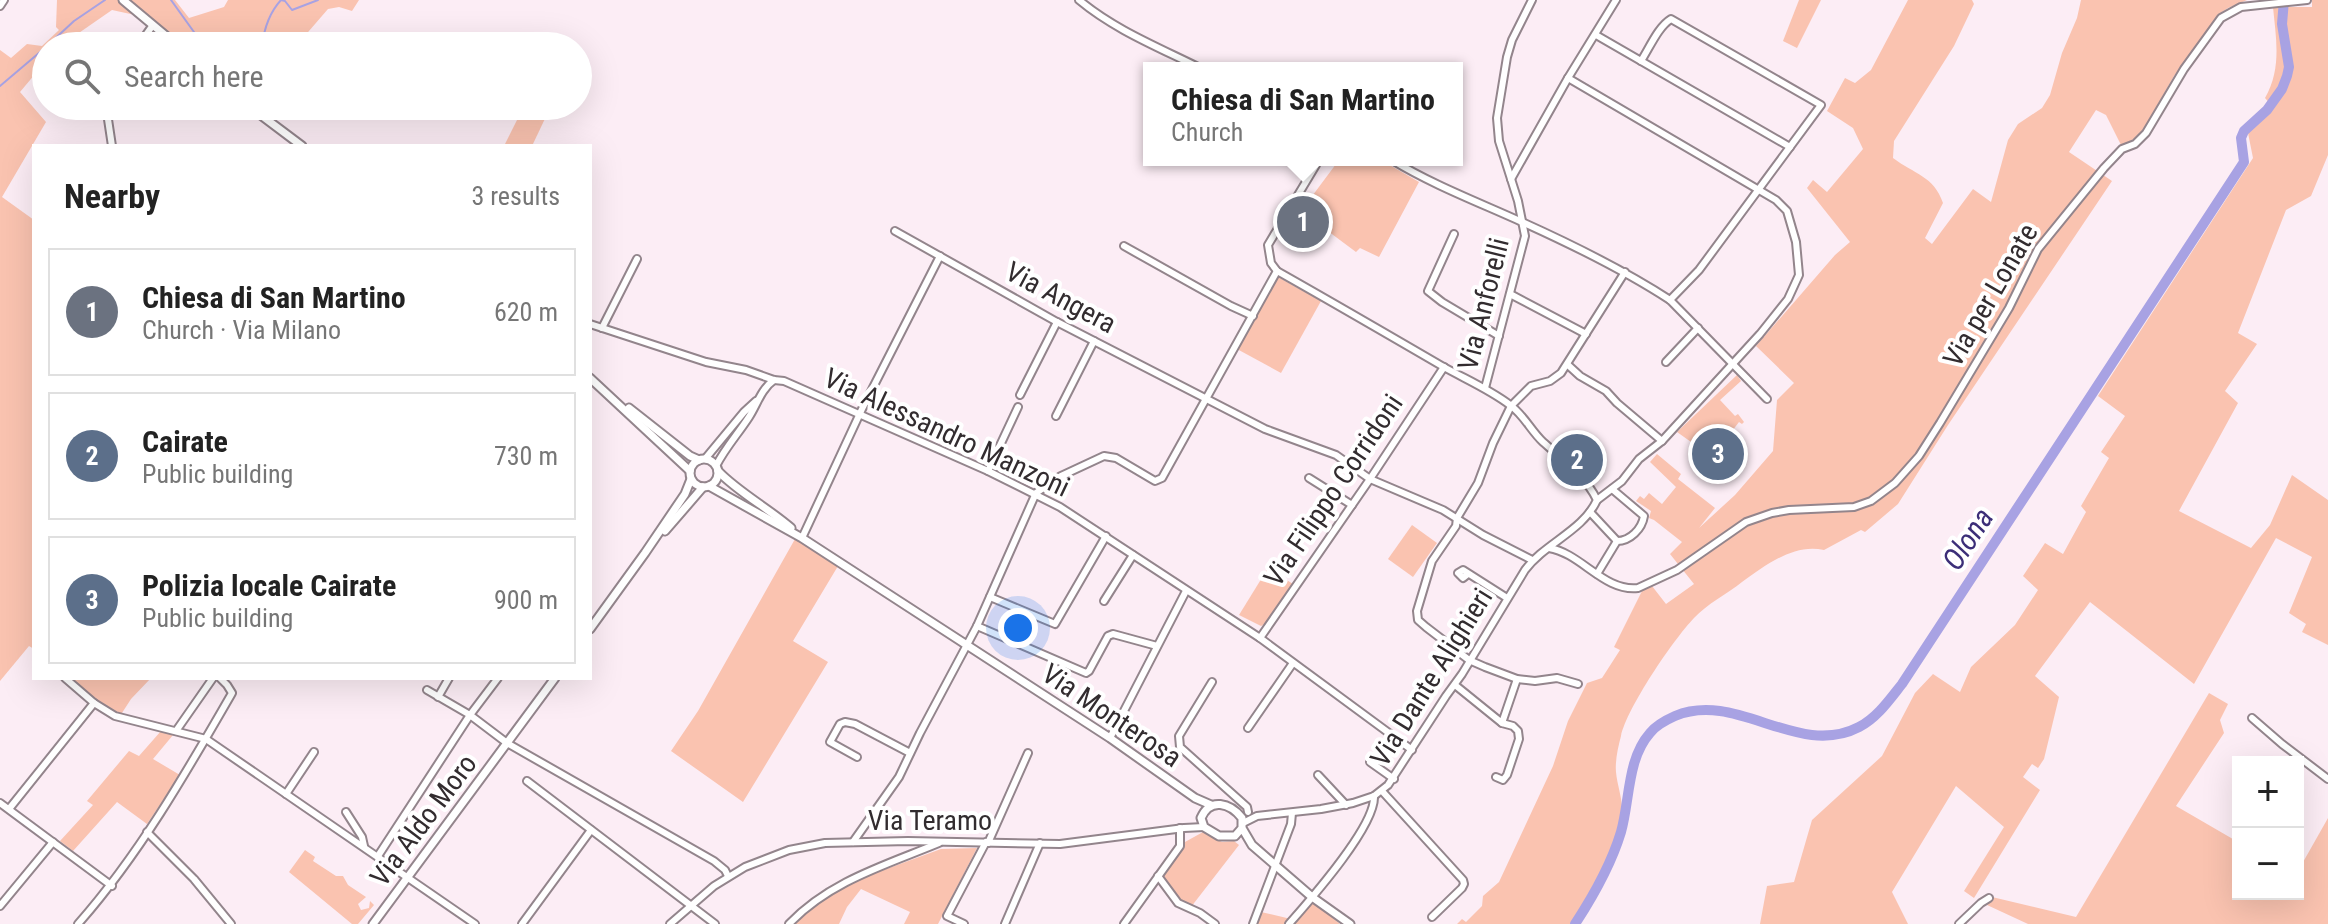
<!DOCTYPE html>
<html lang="en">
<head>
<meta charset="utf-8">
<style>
	body { margin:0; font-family:"Roboto Condensed",sans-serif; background:#f2f2f2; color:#222 }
	.controls { position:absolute; right:24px; bottom:24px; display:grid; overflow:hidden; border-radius:0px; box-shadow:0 8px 32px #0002 }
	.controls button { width:72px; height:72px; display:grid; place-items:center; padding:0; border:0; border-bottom:2px solid #e0e0e0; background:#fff; color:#222; font:40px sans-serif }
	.you { position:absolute; left:1018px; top:628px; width:28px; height:28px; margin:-20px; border:6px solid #fff; border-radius:50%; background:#1a73e8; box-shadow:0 0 0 12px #1a73e833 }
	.badge { display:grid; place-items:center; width:52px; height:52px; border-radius:50%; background:#b45309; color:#fff; font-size:26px; font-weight:700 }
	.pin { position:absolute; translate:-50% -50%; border:4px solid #fff; box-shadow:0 2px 8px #0006 }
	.popup { position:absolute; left:1143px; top:62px; width:320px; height:104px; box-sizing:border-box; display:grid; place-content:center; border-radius:0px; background:#fff; filter:drop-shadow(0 2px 6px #0005); font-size:26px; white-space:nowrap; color:#767676 }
	.popup b { font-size:30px; color:#222 }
	.popup::after { content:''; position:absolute; left:50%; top:100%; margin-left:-16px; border:16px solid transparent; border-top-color:#fff }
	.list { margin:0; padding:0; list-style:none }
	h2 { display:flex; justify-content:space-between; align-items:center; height:104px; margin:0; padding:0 32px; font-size:34px }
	h2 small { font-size:26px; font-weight:400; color:#767676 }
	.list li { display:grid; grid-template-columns:52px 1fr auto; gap:24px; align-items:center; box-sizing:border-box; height:128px; margin:0 16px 16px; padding:0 16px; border:2px solid #e0e0e0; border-radius:0px }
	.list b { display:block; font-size:30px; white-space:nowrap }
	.list p { margin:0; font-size:26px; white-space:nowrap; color:#767676 }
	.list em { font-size:26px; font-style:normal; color:#767676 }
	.icon { flex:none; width:44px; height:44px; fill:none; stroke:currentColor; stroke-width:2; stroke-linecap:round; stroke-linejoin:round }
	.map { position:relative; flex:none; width:2328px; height:924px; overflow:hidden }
	.search { position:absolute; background:#fff; box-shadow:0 8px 32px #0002; left:32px; top:32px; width:560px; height:88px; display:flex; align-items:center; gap:20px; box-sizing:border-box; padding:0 28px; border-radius:44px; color:#767676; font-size:30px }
	.panel { position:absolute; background:#fff; box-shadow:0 8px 32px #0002; left:32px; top:144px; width:560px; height:536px; border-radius:0px }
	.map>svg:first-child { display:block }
	.green { fill:#fac3b0 }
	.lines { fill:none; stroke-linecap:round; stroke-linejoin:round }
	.stream { stroke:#a8a2e3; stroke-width:2 }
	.river { stroke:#a8a2e3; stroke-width:10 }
	.minor-casing { stroke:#93858c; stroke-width:10 }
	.major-casing { stroke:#93858c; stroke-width:11 }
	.minor { stroke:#fff; stroke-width:6 }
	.major { stroke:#fff; stroke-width:7 }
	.labels { text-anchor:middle; stroke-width:8; stroke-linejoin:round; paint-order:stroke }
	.street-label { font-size:28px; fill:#322c2f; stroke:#fff }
	.water-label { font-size:30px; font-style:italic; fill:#3c2e78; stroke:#fff }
</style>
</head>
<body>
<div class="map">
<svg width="2328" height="924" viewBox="0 0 2328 924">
	<rect width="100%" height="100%" fill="#fcedf5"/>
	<g class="green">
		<path d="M57,0H118L135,15L112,10L60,46H46V61L20,92L46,122L2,197L34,220V649L29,646L0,681V50L11,58L27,44L42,46L59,30L56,27Z"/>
		<path d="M128,0H175L189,18L224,7L228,0H359L352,11L339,7L328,9L296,46L278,41L275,46H184Z"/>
		<path d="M1799,0H1821L1797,48L1783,41Z"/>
		<path d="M1908,0H1972L1974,4L1954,46L1894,141L1893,158C1914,174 1934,176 1943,203L1925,238L1932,244L1973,189L1991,202L2008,140L2018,124L2042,108L2050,95L2062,53L2077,18L2081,0H2247L2228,8L2219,14L2174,76L2141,134L2131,141L2121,145L2106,115L2096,110L2069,152L2112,181L1948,425L1898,504L1865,532L1861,530L1824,550C1794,543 1766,565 1742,582C1727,594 1707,604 1694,618C1673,640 1627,708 1621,736C1618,747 1615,761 1616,772C1617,784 1622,797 1622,809C1621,839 1587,899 1570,924H1457L1462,919L1466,922L1482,906L1483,896L1499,882L1553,766L1568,721L1587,683L1602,678L1620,650L1614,647L1643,589L1652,586L1666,604L1694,584L1670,554L1682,542L1654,520L1649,518L1651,511L1636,501L1640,496L1644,499L1649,493L1662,504L1676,487L1650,462L1657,454L1681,474L1678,479L1715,508L1699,528L1735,495L1773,451L1777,400L1794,383L1756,346L1835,255L1850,242L1807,188L1813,180L1827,192L1863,149L1853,128L1827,111L1845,78L1855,83L1871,70Z"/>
		<path d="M2312,0H2328V155L2311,196L2286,210L2238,333L2257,344L2225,391L2238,403L2179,511L2251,548L2270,525L2292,475L2328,500V645L2302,632L2306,624L2289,613L2312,557L2276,538L2194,684L2090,602L2035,676L2059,697L2044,759L2038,768L2032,764L2023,777L2040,790L1974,898L1964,891L2004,827L1956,786L1892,892L1908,924H1760L1767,886L1794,882L1812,820L1882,756L1915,693L1933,674L1960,692L1971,667L2015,625L2038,590L2023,576L2045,543L2063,554L2086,512L2081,506L2109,458L2101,452L2125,416L2098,396L2253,158L2248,133L2272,106L2265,98C2282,68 2276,39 2273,7H2312Z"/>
		<path d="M524,106H551L532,146H504Z"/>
		<path d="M1339,160H1381L1419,182L1379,257L1360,248L1356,252L1301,211Z"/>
		<path d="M1278,277L1321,301L1281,373L1237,349Z"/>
		<path d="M1737,375L1741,381L1720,400L1735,416L1738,414L1744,422L1742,424L1739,422L1719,448L1715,446L1708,454L1677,432Z"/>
		<path d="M1412,525L1437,543L1413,577L1388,559Z"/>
		<path d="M795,539L838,566L793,641L828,662L743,802L671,751L698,711Z"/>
		<path d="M1268,568L1293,584L1265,624L1261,626L1239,615Z"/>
		<path d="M70,678H151L131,699L120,716L99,704Z"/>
		<path d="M2209,693L2228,704L2220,720L2224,733L2176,806L2238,842V894H2298V871L2328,818V924H2028L1987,905L1992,897L2076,917Z"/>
		<path d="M161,731L173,735L153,759L180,775L147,824L117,802L73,851L60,841L93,805L87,801L129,751L139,756Z"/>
		<path d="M1203,832L1222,842L1234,841L1239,845L1191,907L1181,901L1162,875L1185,842Z"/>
		<path d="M977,848L938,924H904L910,912L861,889L847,907L839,924H793L814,904L848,883L941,849Z"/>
		<path d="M305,850L315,857L313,861L336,876H343L348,885L366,897L358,904L361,910L369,908L370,901L374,905L358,924H352L289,872Z"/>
		<path d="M1309,898L1340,924H1255L1261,912L1291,919Z"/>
	</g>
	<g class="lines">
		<g class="stream">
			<path d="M171,0L204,46"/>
			<path d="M47,46L74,21L105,0"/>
			<path d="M262,46C264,29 269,13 281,0L285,1L292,10L318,0"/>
			<path d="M0,86L46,47"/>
		</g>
		<path class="river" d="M1575,924C1594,895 1611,865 1621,832C1630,800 1627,759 1650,733C1656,725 1666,720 1675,716C1737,690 1798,759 1859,727C1877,718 1890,699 1902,684L2244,162L2241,138L2244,131L2267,110L2282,89L2287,76L2289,67L2282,24L2284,0"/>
		<defs>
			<g id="minor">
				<path d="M1079,0C1115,30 1158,47 1200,68"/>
				<path d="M0,6L4,0"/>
				<path d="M1596,35L1790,147"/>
				<path d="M138,46L153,25"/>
				<path d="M1641,61C1650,47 1658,27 1671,19L1821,105L1699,270L1670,300"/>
				<path d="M1568,78L1776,200L1787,211L1796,242L1799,275L1788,299L1760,334L1662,441L1639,459L1622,481L1597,500"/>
				<path d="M106,106L112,146"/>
				<path d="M1392,160C1433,185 1478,202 1522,222C1573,245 1624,270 1670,300L1767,399"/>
				<path d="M1511,179L1568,78L1616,0"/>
				<path d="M895,231L1057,322L1265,429L1336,455L1370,479L1443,510L1483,535L1532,560"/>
				<path d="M1454,234L1428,291L1442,302L1499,336"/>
				<path d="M1124,246L1231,306L1253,316"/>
				<path d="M1510,294L1586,334"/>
				<path d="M590,324L706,362L746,370L774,380L784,381L988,471L1060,507L1260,638L1412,750"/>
				<path d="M602,328L637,259"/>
				<path d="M1666,362L1698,328"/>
				<path d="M1568,365L1580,376L1606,391L1617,403L1662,441"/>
				<path d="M1485,388L1525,236L1518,201L1499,141L1497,118L1507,57L1512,40L1532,0"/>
				<path d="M1020,395L1057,322"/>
				<path d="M1056,416L1094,341"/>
				<path d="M705,459L744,412L756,401"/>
				<path d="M716,466C725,448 738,434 749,417C757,405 761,389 774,380"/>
				<path d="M988,471L1018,407"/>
				<path d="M1309,478L1352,505"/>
				<path d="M1590,512L1617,541"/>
				<path d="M802,538L862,409L940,256"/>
				<path d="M1549,548C1581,553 1604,592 1638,588L1677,570L1746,522L1772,513L1789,510L1854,507L1871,501L1895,483L1919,456L1940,423L2009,308L2038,249L2104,168L2122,149L2135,144L2146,133L2184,69L2221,18L2241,7L2307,0"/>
				<path d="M1468,574L1463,578L1458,573L1463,570L1507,598"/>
				<path d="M1597,574L1617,541C1630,541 1642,529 1644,516L1612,489"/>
				<path d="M990,597L1055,624L1106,536"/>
				<path d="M1104,601L1133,555"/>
				<path d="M977,626L1086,673L1089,671L1108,636L1113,634L1157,646"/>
				<path d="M1260,638L1370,479L1444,367"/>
				<path d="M65,678L94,703L115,716L206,739L475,924"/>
				<path d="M1212,682L1179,736L1180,747L1247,807L1248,812"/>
				<path d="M1578,684L1557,678L1535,681L1517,679L1485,667L1469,660L1426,627L1418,620L1417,611L1432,561L1456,526L1457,518L1478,483L1493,443L1511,406L1531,386L1550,381L1561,373L1625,272"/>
				<path d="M1455,685L1502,723L1517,679"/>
				<path d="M427,690L470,715L507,743L714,861L725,870L728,876"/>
				<path d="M438,697L449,678"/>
				<path d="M2252,718L2282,744L2328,779"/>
				<path d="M1248,728L1293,663"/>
				<path d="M176,731L213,678"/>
				<path d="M1110,738L1186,591"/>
				<path d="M857,757L830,742L840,724L845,722L855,724L910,753"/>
				<path d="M1370,762L1394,779"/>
				<path d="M1318,775L1346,805"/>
				<path d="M1496,777L1503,780L1507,775L1519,739L1518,731L1513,726L1502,723"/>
				<path d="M527,781L715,924"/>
				<path d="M1382,791L1463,880L1464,884L1462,888L1432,917"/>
				<path d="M286,794L314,752"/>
				<path d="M0,803L112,886"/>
				<path d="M9,809L94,703"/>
				<path d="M346,812L362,837L364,846"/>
				<path d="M1243,823L1257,816L1321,809L1353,803L1374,796L1388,785L1446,696L1462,674L1525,570C1545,543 1583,531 1597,500C1585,475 1562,459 1543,442C1531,431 1524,415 1510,405C1489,389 1465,379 1442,366C1387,334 1332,302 1277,271L1271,263L1268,245L1316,165L1317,160"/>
				<path d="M147,832L194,879L231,924"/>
				<path d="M853,842L899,777L920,733L977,626L1036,493L1061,476L1104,456L1116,458L1155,481L1162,478L1277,271"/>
				<path d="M988,843L1028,753"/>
				<path d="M378,856L470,715L498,678"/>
				<path d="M1158,876L1178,903L1200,913L1215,924"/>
				<path d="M0,906L53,842"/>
				<path d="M78,924C139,855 186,773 232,693L227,685L220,678"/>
				<path d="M522,924L591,830"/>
				<path d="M670,924L714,886L745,867L789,850L825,843L908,841L1060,844L1184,828L1204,827"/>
				<path d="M789,924C830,881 886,865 939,843"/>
				<path d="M964,924L947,916L986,842"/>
				<path d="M1005,924L1040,843"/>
				<path d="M1124,924L1180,846V828"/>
				<path d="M1253,924L1291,824L1292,813"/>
				<path d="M1289,924C1310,900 1376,826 1374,796"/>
				<path d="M1959,924L1981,903L1989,898"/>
			</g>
			<g id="major">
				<path d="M123,0L178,46"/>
				<path d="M249,106L302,146"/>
				<path d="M590,378L690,471"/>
				<path d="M629,408L690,456L699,460"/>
				<circle cx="704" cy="473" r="14"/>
				<path d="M718,471C738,492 768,508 791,528"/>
				<path d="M709,486L802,538L1110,738L1195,798L1211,805"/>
				<path d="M665,531L703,487"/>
				<path d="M590,629L645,553L685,494L691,479"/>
				<path d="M1242,828L1235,836H1219L1204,827L1201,818C1210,797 1230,803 1242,818V828L1252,845L1312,897L1350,924"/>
				<path d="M373,924L555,678"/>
			</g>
		</defs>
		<use href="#minor" class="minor-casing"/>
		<use href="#major" class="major-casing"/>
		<use href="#minor" class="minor"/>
		<use href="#major" class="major"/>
	</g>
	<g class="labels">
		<g class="street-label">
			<text transform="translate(1990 295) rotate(-60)" y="10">Via per Lonate</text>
			<text transform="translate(1061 297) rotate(28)" y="10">Via Angera</text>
			<text transform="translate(1483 304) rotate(-76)" y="10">Via Anforelli</text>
			<text transform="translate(947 432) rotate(25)" y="10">Via Alessandro Manzoni</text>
			<text transform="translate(1333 490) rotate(-56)" y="10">Via Filippo Corridoni</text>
			<text transform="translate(1431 677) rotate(-58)" y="10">Via Dante Alighieri</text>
			<text transform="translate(1112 715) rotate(34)" y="10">Via Monterosa</text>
			<text transform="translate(423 820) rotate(-53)" y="10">Via Aldo Moro</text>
			<text x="930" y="830">Via Teramo</text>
		</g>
		<g class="water-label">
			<text transform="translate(1968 539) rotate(-57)" y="10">Olona</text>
		</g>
	</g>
</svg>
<div class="controls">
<button>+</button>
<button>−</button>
</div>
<div class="you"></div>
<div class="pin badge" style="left:1303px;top:222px;background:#6b7280">1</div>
<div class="popup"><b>Chiesa di San Martino</b>Church</div>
<div class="pin badge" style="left:1577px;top:460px;background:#5c6f8a">2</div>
<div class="pin badge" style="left:1718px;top:454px;background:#5c6f8a">3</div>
<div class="search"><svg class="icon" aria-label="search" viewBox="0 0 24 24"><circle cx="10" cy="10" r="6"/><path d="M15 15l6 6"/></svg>Search here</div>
<section class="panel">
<h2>Nearby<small>3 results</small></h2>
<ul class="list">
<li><span class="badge" style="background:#6b7280">1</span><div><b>Chiesa di San Martino</b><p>Church · Via Milano</p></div><em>620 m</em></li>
<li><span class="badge" style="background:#5c6f8a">2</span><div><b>Cairate</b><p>Public building</p></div><em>730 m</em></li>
<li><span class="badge" style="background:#5c6f8a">3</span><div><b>Polizia locale Cairate</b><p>Public building</p></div><em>900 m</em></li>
</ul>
</section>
</div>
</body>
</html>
